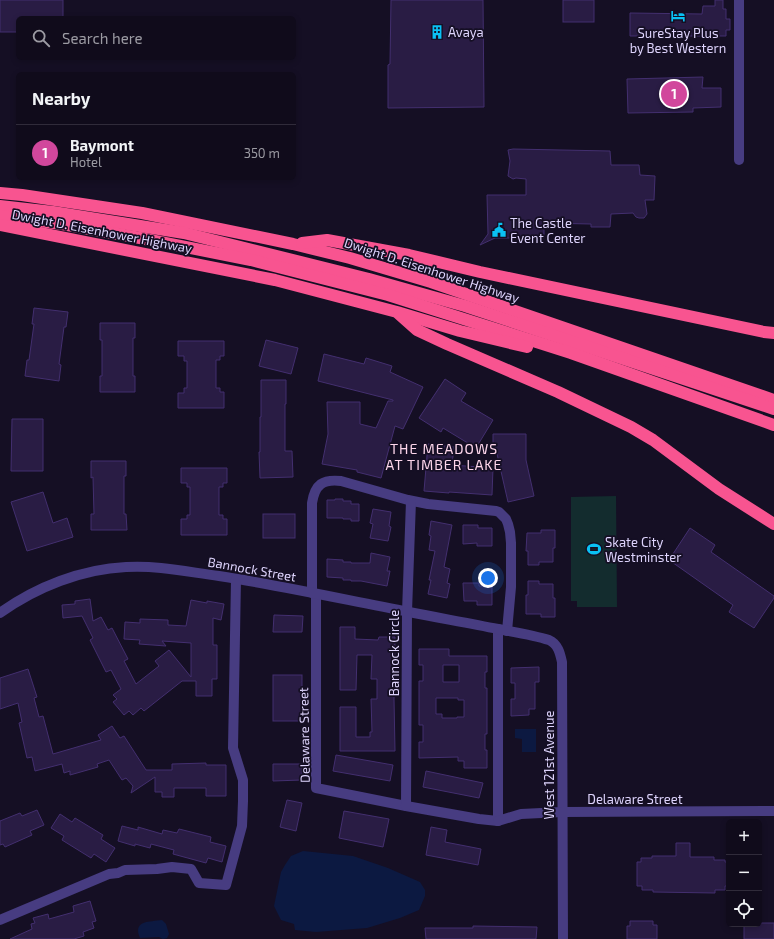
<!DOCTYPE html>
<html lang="en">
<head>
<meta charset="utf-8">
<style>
	body { margin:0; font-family:"Exo 2",sans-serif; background:#1e1928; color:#f1f3f6 }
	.controls { position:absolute; right:12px; bottom:12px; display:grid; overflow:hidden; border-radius:6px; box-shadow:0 2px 6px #0003 }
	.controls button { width:36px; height:36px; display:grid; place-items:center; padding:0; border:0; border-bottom:1px solid #302b3a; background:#100b1b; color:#f1f3f6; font:20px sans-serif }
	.you { position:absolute; left:488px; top:578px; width:14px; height:14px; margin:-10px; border:3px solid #fff; border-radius:50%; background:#1a73e8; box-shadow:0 0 0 6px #1a73e833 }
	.badge { display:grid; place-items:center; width:26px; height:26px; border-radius:50%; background:#0b8043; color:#fff; font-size:13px; font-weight:700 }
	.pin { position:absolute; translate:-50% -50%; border:2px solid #fff; box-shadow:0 1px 4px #0006 }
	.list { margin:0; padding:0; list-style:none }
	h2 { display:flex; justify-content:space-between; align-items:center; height:52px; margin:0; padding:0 16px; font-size:17px }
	h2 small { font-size:13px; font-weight:400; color:#9c9ba3 }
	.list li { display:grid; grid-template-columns:26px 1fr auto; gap:12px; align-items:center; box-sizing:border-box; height:56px; padding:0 16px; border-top:1px solid #302b3a }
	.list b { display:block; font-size:15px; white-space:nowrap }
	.list p { margin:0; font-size:13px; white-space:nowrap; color:#9c9ba3 }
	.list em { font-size:13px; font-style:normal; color:#9c9ba3 }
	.icon { flex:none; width:22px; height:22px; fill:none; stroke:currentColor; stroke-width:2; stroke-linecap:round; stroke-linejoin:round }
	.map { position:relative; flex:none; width:774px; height:939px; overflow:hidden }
	.search { position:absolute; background:#100b1b; box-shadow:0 2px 6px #0003; left:16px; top:16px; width:280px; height:44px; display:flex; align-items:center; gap:10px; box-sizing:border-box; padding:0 14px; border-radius:6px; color:#9c9ba3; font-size:15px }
	.panel { position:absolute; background:#100b1b; box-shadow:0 2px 6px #0003; left:16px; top:72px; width:280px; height:108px; border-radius:6px }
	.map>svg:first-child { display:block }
	.green { fill:#132c2e }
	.water { fill:#0c1941 }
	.building { fill:#291c44; stroke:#432f6f; fill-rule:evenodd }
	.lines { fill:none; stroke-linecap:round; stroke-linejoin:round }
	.minor { stroke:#473c81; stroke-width:10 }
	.highway { stroke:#f85490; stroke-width:12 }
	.labels { text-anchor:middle; stroke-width:3.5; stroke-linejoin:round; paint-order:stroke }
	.poi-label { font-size:13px; fill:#ded4fd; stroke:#150f24; text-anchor:start }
	.street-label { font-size:13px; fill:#ded4fd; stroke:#150f24 }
	.neighbourhood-label { font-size:14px; letter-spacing:1px; fill:#fdd6eb; stroke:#150f24 }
</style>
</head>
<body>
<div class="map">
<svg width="774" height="939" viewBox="0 0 774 939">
	<rect width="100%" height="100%" fill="#150f24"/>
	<path class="green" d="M616,496L617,607H577V601H571V497Z"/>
	<g class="water">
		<path d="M515,729H536V752H522V739L515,738Z"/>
		<path d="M303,851L353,856L388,868L420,882L425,890V896L419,910L400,918L367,928L316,932L295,930L294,924L281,920L274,906L281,872L285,865L291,856Z"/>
		<path d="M162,920L166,924L169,934L167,938L163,939L159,937L140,938C132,920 150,922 162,920Z"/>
	</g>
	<g class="building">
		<path d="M0,0H63V18H18V32H0Z"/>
		<path d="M391,0H483L484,107L388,108V65L390,64Z"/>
		<rect x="563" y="0" width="31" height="22"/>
		<path d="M715,0H723V9H726V19H730V30H726V36H630V13L702,14L703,6H715Z"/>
		<path d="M703,77L702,88H721V107L693,108V112L628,113L627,79Z"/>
		<path d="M513,149L610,151L611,165H639L640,175L655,176L654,200H645L647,214L644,218H639L636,217L633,213L611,214L610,227H591V224L544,223V238H495L480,245L488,234L487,195H526V179L516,178L513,179L508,176L510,161L508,150Z"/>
		<path d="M34,308L68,312L66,327H64L59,364L61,365L59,381L25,376L27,360H29L34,324H32Z"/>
		<path d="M100,323H135V338H133V376H135V392H100V376H102V340H100Z"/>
		<path d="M266,340L298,348L291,374L259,366Z"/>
		<path d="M178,341H224V356H220V360H216V388H220V392H224V408H178V393H184V388H187V361H184V356H178Z"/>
		<path d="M324,354L364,364L366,358L392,366L390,372L423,387L403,429L395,426L381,478L357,472V470L322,464L328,434L327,402H360V424L376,428L388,401H393V400L318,381Z"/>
		<path d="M445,379L466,393L461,401L493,420L476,448L443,428L441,432L419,418Z"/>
		<path d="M261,380H286V404H285V451H292L293,477L260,478L259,452H260V417H261Z"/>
		<path d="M12,419H43V471H11Z"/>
		<path d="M493,434H526V460L534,496L508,502L495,445H493Z"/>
		<path d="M428,444L454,447L452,465L493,468L492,495L449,492V493L424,491Z"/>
		<path d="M91,461H126V476H124V514H126L127,530H91V514H94L93,477L91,478Z"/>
		<path d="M181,468H227V483H223V487H219V515H223V519H227V535H181V519H187V515H190V487H187V483H181Z"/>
		<path d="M43,492L53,523L67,518L73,537L27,551L11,502Z"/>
		<path d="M335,499H343V501H351V504H359V521H351V519H343V518H327V500H335Z"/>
		<path d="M373,509L391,512L389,526L391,527L388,541L370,538L373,524L370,523Z"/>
		<rect x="263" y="514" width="32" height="24"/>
		<path d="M431,521L452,525L444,567L450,569L447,583L450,584L447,598L428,594L431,580H429L435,551L429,550L431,536L429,535Z"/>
		<path d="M463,525H478V528H492V546H477V543L463,544Z"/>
		<path d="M690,528L715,545L711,552L774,596V598L754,628L729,612L733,605L669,560Z"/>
		<path d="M541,530H555V548H553V562H539V565H528V551H526L527,533H541Z"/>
		<path d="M371,553L390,557L387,571H390L387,586L361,581H351V580H343V578L327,577V559L343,560V562H351V563H370Z"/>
		<path d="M528,581H539V584H553V598H555V617H541V614H526V595H528Z"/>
		<path d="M463,583H479V586H492V605H477V601H464Z"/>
		<path d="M90,599L93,621L101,617L108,630L112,628L128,659L124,661L136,684L159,666L155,661L169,650L191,677V643L162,641L166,646L139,644L140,640L124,639L125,622L140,623V619L168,620V625L186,626L191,600L207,603V601L224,604L221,620L213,618V645H217V679H212V696H196V681H182L144,711L141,708L133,715L129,711L124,715L113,702L117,699L113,695L121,689L111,670L106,672L90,640L93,638L82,616L63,618L62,605L75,604V601Z"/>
		<path d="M274,615L303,616L302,632H273Z"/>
		<path d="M340,627H355V639L378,640L379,637H395L394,699L395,751H340V707H356V737H370V732H372L371,699H377V679H371L372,655H357L356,690H340Z"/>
		<path d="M419,649H449V656H487V672H485V688H487V734H485V750H487V768H464V761H458V757L419,758V742H423V725H419V681H423V665H419ZM443,665H459V682H443ZM436,698H458V700H464V717H457V718H442V714H436Z"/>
		<path d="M539,667V682H535V709H529V715L511,716V699H515V683H511V668Z"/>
		<path d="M28,669L37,697L34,698L39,717L43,716L53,754L101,740L98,735L112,726L120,738L124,736L146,770H172V764L206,763V765H226V796H206V788H174V797H162V792H155V777L131,793L133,786L126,778L122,780L109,760L97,764L98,767L70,775V771L64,773L62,764L35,771L32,757L27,758L19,723L22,722L18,703L0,709V678Z"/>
		<rect x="273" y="675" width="29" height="46"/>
		<path d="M336,755L393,765L390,781L333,771Z"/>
		<path d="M273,764H302V780L273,781Z"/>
		<path d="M426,771L483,783L479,798L423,787Z"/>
		<path d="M287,800L302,803L296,831L280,827Z"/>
		<path d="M37,810L44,825L30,831L32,835L5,847L3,844L0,845V821L20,813L22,816Z"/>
		<path d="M344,811L389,819L383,847L339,838Z"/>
		<path d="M60,814L72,822L75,818L103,835L101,839L115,848L106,862L94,854L91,858L62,840L64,836L51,828Z"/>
		<path d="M122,826L138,830V827L162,834L163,830L177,833L179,829L211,837L210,842L226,846L222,862L208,858L206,863L173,854L174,850L151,844L150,848L135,844V846L118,841Z"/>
		<path d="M431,827L447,830L445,842L481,849L478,865L442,858L426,855Z"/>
		<path d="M676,843H690V857H714V860H725V862H729V886H725V890H715V893L653,892V890H642V886H637V862H641V858H652V856H676Z"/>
		<path d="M90,901L96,921L92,922L94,928L83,932L84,936L74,939H10L32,929L31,924L35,923L33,918L48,914L49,919L74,912L73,906Z"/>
		<path d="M630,921H653V925H657V939H627V926H630Z"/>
		<path d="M759,923H774V939H744V924H759Z"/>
		<path d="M473,926L537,927L536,939H426L425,928H473Z"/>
	</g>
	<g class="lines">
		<g class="minor">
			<path d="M739,160V0"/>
			<path d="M312,593V503C315,484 323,479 341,481L408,500L428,504L496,511L499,512L506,519L508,524L510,532L511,543V587L507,631"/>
			<path d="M316,594V788L406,806L479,819L498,821V629"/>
			<path d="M0,613C36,587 82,569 126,567C158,565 188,572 219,576C283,586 346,600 409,612C439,618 469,623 498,629C514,632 534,635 549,640C558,644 560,653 562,662L563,939"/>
			<path d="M406,806L407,612L411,501"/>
			<path d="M498,821L521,814L562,812L774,811"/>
			<path d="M0,920L109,874L118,873L125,870L157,869L172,867L191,869L199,883L226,885L242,826L243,801V780L233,748L236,579"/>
		</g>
		<g class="highway">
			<path d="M0,193L22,195L142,213L293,244L350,258L431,282L774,400"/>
			<path d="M0,206L53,212L184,233L369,279L465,306L774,409"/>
			<path d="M0,216L62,224L140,238L251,260L388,295L571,353L774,425"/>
			<path d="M0,225L275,280L397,312L460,331L527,347"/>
			<path d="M302,243L327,240L409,255L480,272L764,332L774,333"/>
			<path d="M399,314L417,330L447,344L558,392L631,427L653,440L719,489L774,524"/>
		</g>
	</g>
	<defs>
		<symbol id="hotel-bare" viewBox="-9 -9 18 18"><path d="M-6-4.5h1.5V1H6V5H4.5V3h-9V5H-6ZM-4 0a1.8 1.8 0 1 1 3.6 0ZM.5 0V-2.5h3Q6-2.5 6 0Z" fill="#0ac1f4" stroke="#150f24" stroke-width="2.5" paint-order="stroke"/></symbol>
		<symbol id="building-bare" viewBox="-9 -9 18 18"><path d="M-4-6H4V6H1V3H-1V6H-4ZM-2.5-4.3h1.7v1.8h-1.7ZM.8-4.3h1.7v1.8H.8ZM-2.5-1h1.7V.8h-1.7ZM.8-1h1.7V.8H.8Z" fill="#0ac1f4" stroke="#150f24" stroke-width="2.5" paint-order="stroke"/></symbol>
		<symbol id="civic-bare" viewBox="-9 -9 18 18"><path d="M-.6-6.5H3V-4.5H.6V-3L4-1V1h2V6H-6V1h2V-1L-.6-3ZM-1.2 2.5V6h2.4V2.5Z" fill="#0ac1f4" stroke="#150f24" stroke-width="2.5" paint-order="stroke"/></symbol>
		<symbol id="stadium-bare" viewBox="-9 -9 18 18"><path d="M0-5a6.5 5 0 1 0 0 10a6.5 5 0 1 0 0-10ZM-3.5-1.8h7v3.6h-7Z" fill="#0ac1f4" stroke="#150f24" stroke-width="2.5" paint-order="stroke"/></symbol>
	</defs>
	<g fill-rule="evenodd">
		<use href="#hotel-bare" x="668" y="6" width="20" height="20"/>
		<use href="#building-bare" x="427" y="22" width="20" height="20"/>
		<use href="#civic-bare" x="489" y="220" width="20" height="20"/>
		<use href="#stadium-bare" x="584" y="539" width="20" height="20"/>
	</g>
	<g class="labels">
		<g class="poi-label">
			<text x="448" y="37">Avaya</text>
			<text x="678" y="38" text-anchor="middle">SureStay Plus<tspan x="678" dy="15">by Best Western</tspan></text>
			<text x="510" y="228">The Castle<tspan x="510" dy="15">Event Center</tspan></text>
			<text x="605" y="547">Skate City<tspan x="605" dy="15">Westminster</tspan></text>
		</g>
		<g class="street-label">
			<text transform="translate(102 231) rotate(11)" y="5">Dwight D. Eisenhower Highway</text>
			<text transform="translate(432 270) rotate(18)" y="5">Dwight D. Eisenhower Highway</text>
			<text transform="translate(252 569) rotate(10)" y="5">Bannock Street</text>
			<text transform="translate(394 653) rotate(-90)" y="5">Bannock Circle</text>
			<text transform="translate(304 735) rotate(-91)" y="5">Delaware Street</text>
			<text transform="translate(549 765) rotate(-90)" y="5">West 121st Avenue</text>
			<text x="635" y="804">Delaware Street</text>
		</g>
		<g class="neighbourhood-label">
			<text x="444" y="454">THE MEADOWS<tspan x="444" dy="16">AT TIMBER LAKE</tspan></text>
		</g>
	</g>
</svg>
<div class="controls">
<button>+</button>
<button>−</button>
<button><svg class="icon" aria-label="locate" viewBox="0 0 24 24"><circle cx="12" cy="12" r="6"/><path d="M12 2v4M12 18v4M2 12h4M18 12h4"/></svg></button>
</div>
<div class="you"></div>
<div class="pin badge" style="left:674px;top:94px;background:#d1479c">1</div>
<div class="search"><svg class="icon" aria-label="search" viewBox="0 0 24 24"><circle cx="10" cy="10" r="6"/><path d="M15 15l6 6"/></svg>Search here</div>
<section class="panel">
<h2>Nearby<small></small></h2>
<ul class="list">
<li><span class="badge" style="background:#d1479c">1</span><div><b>Baymont</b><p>Hotel</p></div><em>350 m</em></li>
</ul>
</section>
</div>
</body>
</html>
